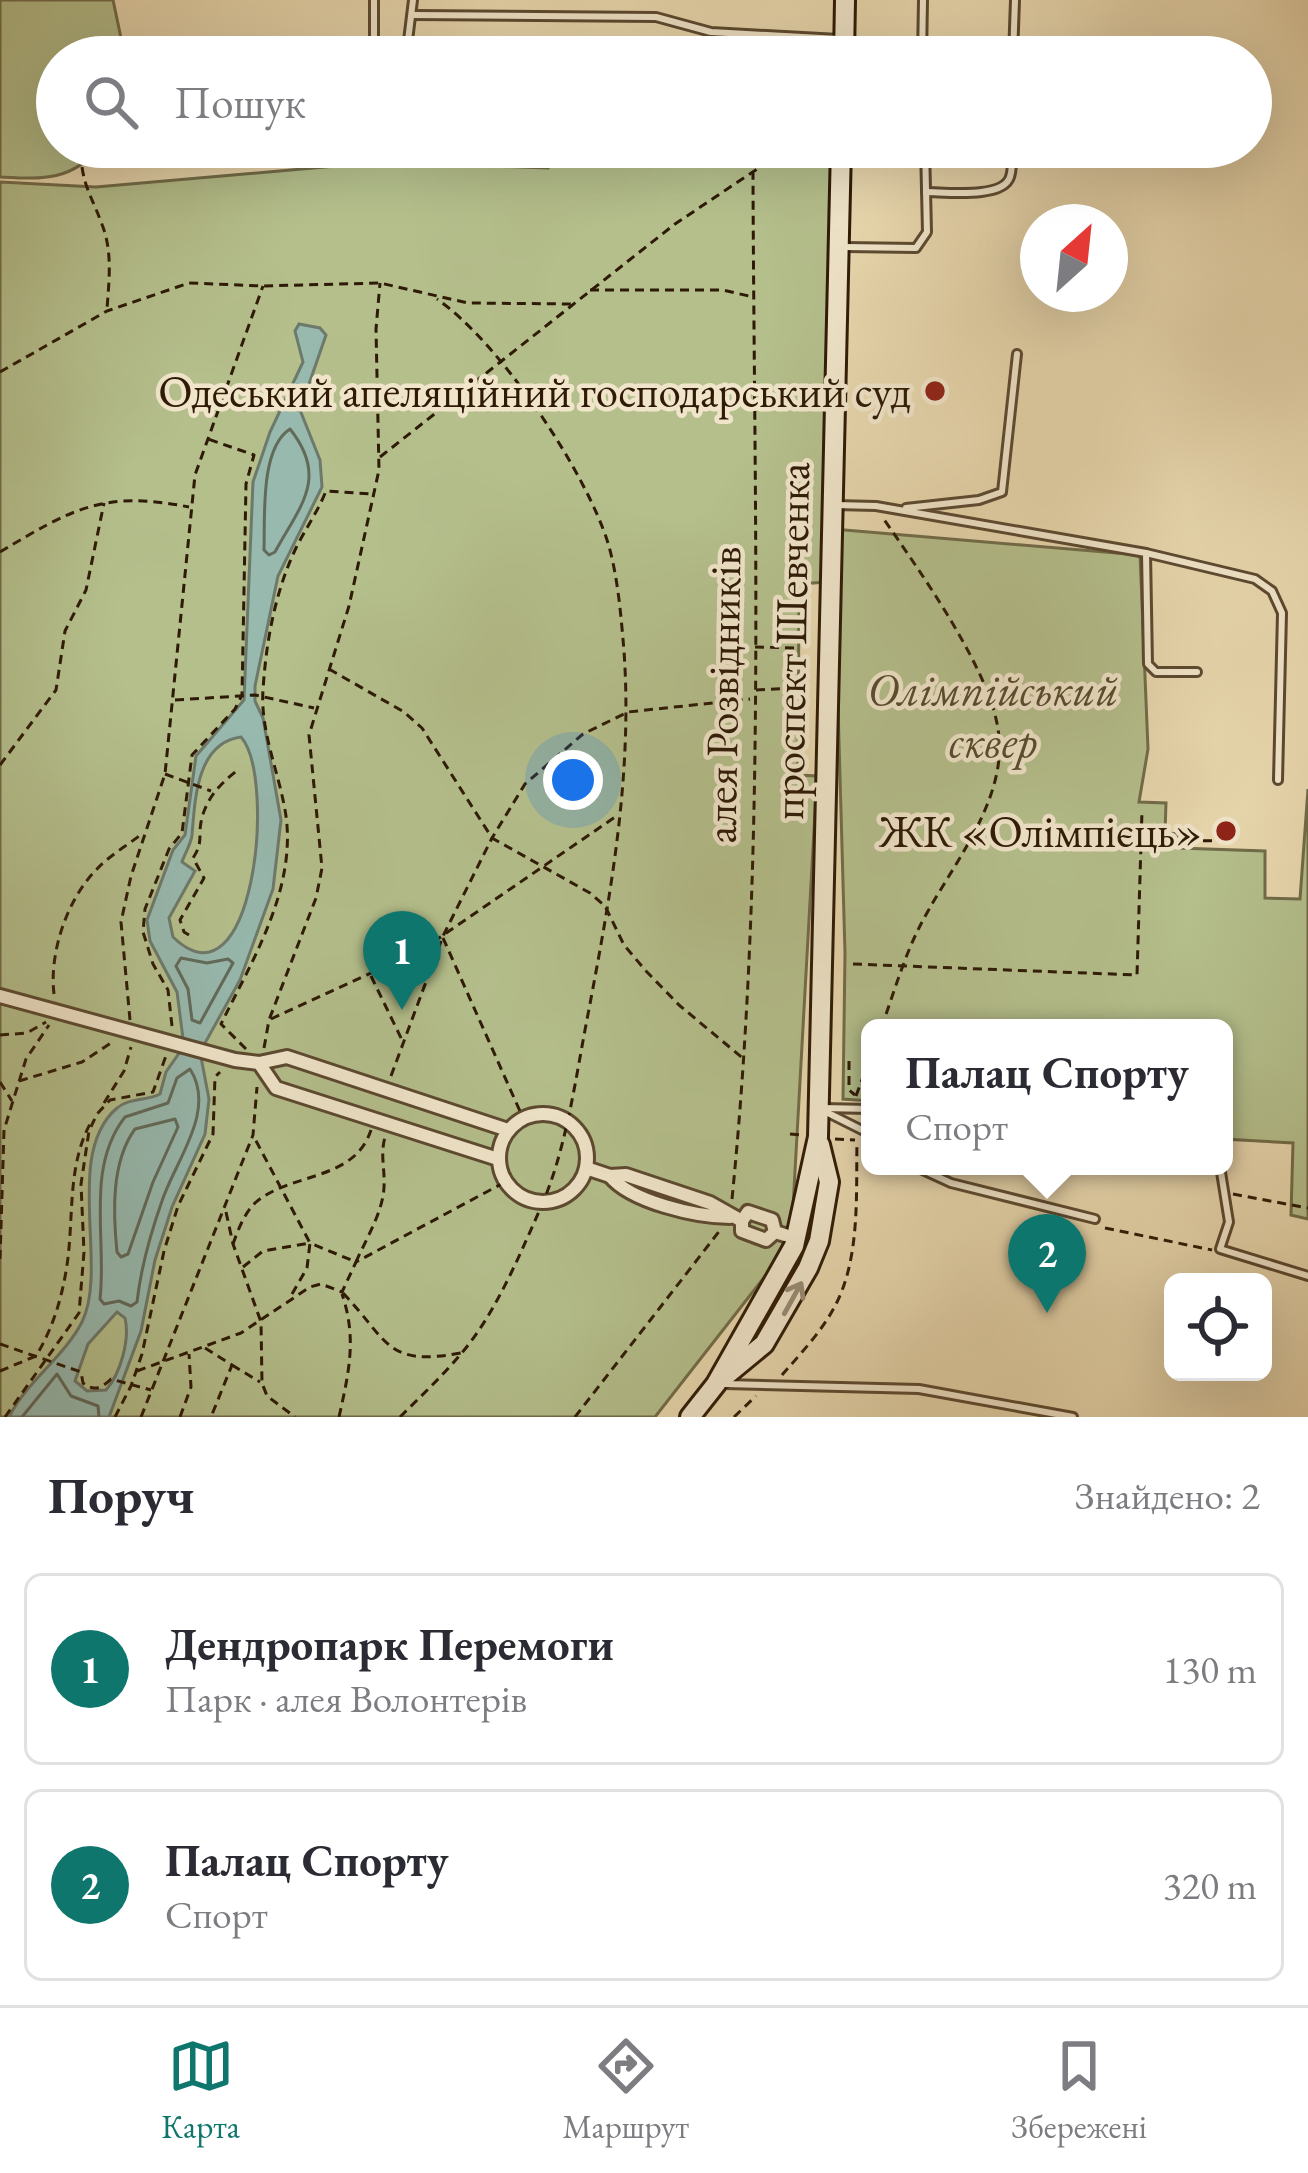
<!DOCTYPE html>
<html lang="uk">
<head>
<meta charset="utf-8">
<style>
	body { margin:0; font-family:"EB Garamond",serif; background:#f2f2f3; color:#2b2b33 }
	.controls { position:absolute; right:36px; bottom:36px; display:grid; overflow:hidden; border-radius:18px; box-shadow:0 12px 48px #0002 }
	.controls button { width:108px; height:108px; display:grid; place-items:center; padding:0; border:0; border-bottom:3px solid #e1e1e2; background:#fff; color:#2b2b33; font:60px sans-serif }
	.compass { position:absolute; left:1020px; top:204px; width:108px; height:108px; border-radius:50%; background:#fff; box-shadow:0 12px 48px #0002; rotate:27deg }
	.you { position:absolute; left:573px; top:780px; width:42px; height:42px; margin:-30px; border:9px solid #fff; border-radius:50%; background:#1a73e8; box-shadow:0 0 0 18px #1a73e833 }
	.badge { display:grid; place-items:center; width:78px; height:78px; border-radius:50%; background:#0f766e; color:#fff; font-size:39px; font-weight:700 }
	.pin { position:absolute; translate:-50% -99px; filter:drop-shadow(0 3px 6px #0008) }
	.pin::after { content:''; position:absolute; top:63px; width:42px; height:36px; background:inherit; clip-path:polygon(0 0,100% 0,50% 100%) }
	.popup { position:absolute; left:861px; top:1019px; width:372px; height:156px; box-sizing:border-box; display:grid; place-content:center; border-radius:18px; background:#fff; filter:drop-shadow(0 3px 9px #0005); font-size:39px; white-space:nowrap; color:#7c7c81 }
	.popup b { font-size:45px; color:#2b2b33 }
	.popup::after { content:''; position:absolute; left:50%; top:100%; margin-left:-24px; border:24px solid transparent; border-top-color:#fff }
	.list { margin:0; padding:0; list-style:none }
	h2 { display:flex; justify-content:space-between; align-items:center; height:156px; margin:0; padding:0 48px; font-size:51px }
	h2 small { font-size:39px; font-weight:400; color:#7c7c81 }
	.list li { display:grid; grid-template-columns:78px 1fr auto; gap:36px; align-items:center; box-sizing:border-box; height:192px; margin:0 24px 24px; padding:0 24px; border:3px solid #e1e1e2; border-radius:18px }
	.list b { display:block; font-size:45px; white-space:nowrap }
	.list p { margin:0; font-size:39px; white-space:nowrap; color:#7c7c81 }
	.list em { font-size:39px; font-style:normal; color:#7c7c81 }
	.icon { flex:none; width:66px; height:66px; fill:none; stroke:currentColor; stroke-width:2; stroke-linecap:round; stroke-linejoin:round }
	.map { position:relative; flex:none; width:1308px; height:1417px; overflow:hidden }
	.search { position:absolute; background:#fff; box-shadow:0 12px 48px #0002; left:36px; right:36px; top:36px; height:132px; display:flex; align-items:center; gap:30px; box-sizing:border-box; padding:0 42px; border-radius:66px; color:#7c7c81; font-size:45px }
	.sheet { height:588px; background:#fff }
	nav { display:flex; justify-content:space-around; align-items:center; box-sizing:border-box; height:168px; border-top:3px solid #e1e1e2; background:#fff; font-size:33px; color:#7c7c81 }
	nav a { display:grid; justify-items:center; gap:6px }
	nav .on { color:#0f766e }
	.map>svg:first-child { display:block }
	.green { fill:#b4bf8c; stroke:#716c49; stroke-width:3 }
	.water { fill:#97b9ae; stroke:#6d796b; stroke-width:3; fill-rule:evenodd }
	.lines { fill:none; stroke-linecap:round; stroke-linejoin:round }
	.shore { stroke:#626a5a; stroke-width:3 }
	.lane-casing { stroke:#5c4930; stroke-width:12 }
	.street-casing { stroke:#5c4930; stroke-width:18 }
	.secondary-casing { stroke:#2e1a06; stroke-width:24 }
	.path { stroke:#2e1a06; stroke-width:3; stroke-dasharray:9 6; stroke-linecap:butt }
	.lane { stroke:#f0e5ca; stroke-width:6 }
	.street { stroke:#f0e5ca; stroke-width:12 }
	.secondary { stroke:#f0e5ca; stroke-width:18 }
	.oneway { stroke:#998a72 }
	.poi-dot { fill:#8f2418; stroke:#f0e5ca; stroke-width:4.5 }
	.labels { text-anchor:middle; stroke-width:9; stroke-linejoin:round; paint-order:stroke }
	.poi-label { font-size:45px; fill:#2e1a06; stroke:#f0e5ca; text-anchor:end }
	.street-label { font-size:45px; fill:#2e1a06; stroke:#f0e5ca }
	.park-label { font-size:45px; font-style:italic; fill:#564c2e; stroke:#f0e5ca }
</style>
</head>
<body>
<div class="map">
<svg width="1308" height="1417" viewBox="0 0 1308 1417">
	<rect width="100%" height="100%" fill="#e8d7ae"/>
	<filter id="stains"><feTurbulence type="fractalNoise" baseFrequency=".00167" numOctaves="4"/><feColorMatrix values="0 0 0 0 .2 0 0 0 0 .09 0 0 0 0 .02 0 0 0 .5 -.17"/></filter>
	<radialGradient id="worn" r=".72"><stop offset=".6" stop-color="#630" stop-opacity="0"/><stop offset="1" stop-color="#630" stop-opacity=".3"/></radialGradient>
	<g class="green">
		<path d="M0,0H113L125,57H57V147H99C72,182 40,179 0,177Z"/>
		<path d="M571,147H838L826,582L799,584L798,775L817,776L791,1243L655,1417H0V182L96,187L381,162L548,168Z"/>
		<path d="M833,529L1140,555L1148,749L1139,802L1166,803L1165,833L1178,834V848L1265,851V898L1300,899L1308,789V1219L1291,1215L1293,1143L1224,1139V1028H870V1101L843,1099L845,953Z"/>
	</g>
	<path class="water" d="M299,324L320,328L326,335L300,410L320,460L322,487L278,576L255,686V701L263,718L281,820L273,889L240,980L200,1052L209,1099L205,1134L172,1207L155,1260L141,1331L109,1417H9C27,1381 64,1357 82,1322C109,1267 63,1154 117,1108C128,1098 147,1101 160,1094L166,1072L184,1046L177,992L150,941L147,920L173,850L185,835L196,756L244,700L253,482L270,432L303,362L295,331ZM241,737C277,778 254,1015 173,937L169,918L195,871L182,862C185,853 191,844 192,835C195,801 196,743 241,737ZM117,1312L125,1318C130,1339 121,1373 106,1390L87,1391L75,1381L88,1344Z"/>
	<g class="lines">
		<g class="shore">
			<path d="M290,429C329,478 300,506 275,552L269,555L264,550C265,517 260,448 290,429Z"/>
			<path d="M181,958L207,963L228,959L233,963L200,1023L192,1020L188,989L176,966Z"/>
			<path d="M190,1069C217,1111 175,1161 162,1201C150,1235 141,1266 137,1302L131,1306L119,1301L104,1304L100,1299C107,1240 85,1168 125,1117L168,1103L177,1078Z"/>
			<path d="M175,1119L178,1127L153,1182L128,1254L121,1257L117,1252C113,1213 111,1162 135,1129Z"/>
			<path d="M22,1417L57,1374L71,1396L98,1406L99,1417"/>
		</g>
		<defs>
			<g id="lane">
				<path d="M374,0V57"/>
				<path d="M413,15L656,17L711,32L839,39"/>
				<path d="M406,57L413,0"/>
				<path d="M922,57L923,0"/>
				<path d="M1013,57L1015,0"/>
				<path d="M145,147V151"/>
				<path d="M260,147V155"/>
				<path d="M926,192C946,192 1003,199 1010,177C1013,168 1012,156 1012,147"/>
				<path d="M845,247L916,248L927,232L925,147"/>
				<path d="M835,505L876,506L1146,553L1255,579L1272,591L1282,613L1278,780"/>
				<path d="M906,508L979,500L1002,492L1017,354"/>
				<path d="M1146,553L1148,664L1156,672H1197"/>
				<path d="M823,1108L870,1109"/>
				<path d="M820,1109L870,1134"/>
				<path d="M914,1166L951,1183L1095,1219"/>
				<path d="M1220,1166L1229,1222L1220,1249L1308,1276"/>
				<path d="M725,1384L919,1389L1073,1417"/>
			</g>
			<g id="street">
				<path d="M0,996L235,1060L259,1063L287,1057L508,1130"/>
				<path d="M259,1063L276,1088L498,1159"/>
				<circle cx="543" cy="1158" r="44"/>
				<path d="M586,1168L610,1176L626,1175L710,1203L742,1221V1231L766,1240L775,1232L785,1235"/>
				<path d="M610,1176C631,1202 697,1217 730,1217"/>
				<path d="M742,1221L748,1212L772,1220L775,1232"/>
			</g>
			<g id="secondary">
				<path d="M844,57L845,0"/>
				<path d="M724,1377L764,1344L808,1268L819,1241L829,1182L820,1145"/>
				<path d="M690,1417L716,1384L794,1246L818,1137L841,147"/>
			</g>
		</defs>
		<use href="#lane" class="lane-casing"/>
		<use href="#street" class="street-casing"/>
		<use href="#secondary" class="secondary-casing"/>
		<g class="path">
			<path d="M82,167C85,189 94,202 101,222C113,250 109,280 107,309"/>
			<path d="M590,290H723L753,297"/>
			<path d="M0,372L107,311L189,283L263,286L380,283L468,303L571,304"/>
			<path d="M380,457L675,224L790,147"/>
			<path d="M0,552C72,509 103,490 189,507"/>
			<path d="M755,647L795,648"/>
			<path d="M329,669L404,712L422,728L492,838L590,893L605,906L624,945L646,971L679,1005L745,1060"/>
			<path d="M756,690L795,688"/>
			<path d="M175,700L255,695L314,708"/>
			<path d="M0,765L56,690L65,631L86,590L104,503"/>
			<path d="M165,774L211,791"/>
			<path d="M1143,840L1232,841V832L1238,833"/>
			<path d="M189,935L184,932L180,920L204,878L193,858C200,847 200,843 200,830C202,803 218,785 238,770"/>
			<path d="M443,938L523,1118"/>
			<path d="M853,964L1137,975L1142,811"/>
			<path d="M371,976L403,1042"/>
			<path d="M54,994C49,953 67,899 97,869C110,855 128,845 143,833"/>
			<path d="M271,1019L423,949L618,815"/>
			<path d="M130,1020L121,922L131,876L165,774L195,475L263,286"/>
			<path d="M172,1026L168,990L153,964L143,932L145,909L169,849L182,833L192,755L235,709L242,695L246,484L254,455L208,439"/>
			<path d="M881,1028C893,996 902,963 917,932C946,871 1010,802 998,729C989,668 919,570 883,518"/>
			<path d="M0,1035L27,1033L46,1022"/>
			<path d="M264,1048L269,1020L316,898L322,868L309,735L349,606L379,470L376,329L380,283"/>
			<path d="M246,1049L221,1024C252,961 296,890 286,816C280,775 260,732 263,690C266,642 275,592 296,548C306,528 318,511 326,491L373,494"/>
			<path d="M849,1061V1090L855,1095"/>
			<path d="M391,1076L443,936L492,838L525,784L583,734L628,712L750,699"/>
			<path d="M19,1081L82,1062L114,1041"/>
			<path d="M0,1082L12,1101"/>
			<path d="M856,1096L870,1058"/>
			<path d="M104,1103L124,1071L131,1047"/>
			<path d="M790,1134L801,1135"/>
			<path d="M835,1139L855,1140"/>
			<path d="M1233,1194L1308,1208"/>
			<path d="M732,1199C766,859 754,514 753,173"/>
			<path d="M226,1212L233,1244L261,1322L262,1383L267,1396L295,1417"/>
			<path d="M1105,1228L1212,1250"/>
			<path d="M233,1244C238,1230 244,1214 255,1203C290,1172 354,1182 371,1130"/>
			<path d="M0,1259L4,1130L26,1059L49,1025"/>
			<path d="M243,1267L263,1251L310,1243L254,1137"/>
			<path d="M343,1293C389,1341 385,1367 461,1353"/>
			<path d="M292,1294L307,1268L310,1243L356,1262C366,1239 383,1212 384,1187C385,1168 380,1155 385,1137"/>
			<path d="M0,1344L81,1372L83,1383C94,1392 102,1388 111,1379L151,1390"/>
			<path d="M205,1348L232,1365L211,1417"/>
			<path d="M232,1365L260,1382"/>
			<path d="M0,1371L36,1356C53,1328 62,1298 67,1265C74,1218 67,1167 90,1124"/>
			<path d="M137,1371L241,1333L310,1287L321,1284L342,1292L356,1262L505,1182"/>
			<path d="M782,1375C802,1352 825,1328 838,1300C860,1253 856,1192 857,1142"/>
			<path d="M5,1417L79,1313L84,1252L81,1184L89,1131L97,1114L110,1100L153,1092L167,1053"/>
			<path d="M115,1417L131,1386L142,1354L164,1251L178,1206L213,1134L215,1077L220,1072"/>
			<path d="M141,1417L253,1135L257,1087"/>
			<path d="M180,1417L191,1387L189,1354"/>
			<path d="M339,1417C349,1372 357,1338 342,1294"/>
			<path d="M400,1417C424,1393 448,1371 469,1344C499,1305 521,1252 541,1207C565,1152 574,1089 585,1030C609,904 633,780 624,651C621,616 618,577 608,543C585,470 500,343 437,299"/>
			<path d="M575,1417L721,1229"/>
			<path d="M734,1417L756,1396"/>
		</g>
		<use href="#lane" class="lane"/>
		<use href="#street" class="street"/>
		<use href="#secondary" class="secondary"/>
	</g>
	<defs><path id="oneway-shaft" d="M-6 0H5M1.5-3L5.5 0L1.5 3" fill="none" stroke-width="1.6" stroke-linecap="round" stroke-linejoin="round" transform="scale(3)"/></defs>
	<use class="oneway" href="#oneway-shaft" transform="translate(793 1298) rotate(-61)"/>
	<g class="poi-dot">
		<circle cx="935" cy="391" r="12"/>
		<circle cx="1226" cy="831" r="12"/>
	</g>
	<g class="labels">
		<g class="poi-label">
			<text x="911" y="407">Одеський апеляційний господарський суд</text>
			<text x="1202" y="847">ЖК «Олімпієць»</text>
		</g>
		<g class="street-label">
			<text transform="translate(790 641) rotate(-89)" y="16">проспект Шевченка</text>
			<text transform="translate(722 695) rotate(-89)" y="16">алея Розвідників</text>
		</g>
		<g class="park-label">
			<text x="993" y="705">Олімпійський<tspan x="993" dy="52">сквер</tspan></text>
		</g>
	</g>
	<rect width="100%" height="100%" filter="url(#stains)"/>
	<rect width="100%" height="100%" fill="url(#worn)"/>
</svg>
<div class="controls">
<button><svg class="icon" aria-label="locate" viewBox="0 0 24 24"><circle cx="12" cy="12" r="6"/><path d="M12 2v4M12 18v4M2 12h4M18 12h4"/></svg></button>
</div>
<svg class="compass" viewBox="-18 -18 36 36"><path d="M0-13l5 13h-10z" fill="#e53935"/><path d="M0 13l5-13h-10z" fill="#7c7c81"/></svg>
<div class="you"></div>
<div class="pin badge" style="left:402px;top:1010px">1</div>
<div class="pin badge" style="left:1047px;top:1313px">2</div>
<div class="popup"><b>Палац Спорту</b>Спорт</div>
<div class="search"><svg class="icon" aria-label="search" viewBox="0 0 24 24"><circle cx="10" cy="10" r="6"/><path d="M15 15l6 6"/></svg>Пошук</div>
</div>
<section class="sheet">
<h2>Поруч<small>Знайдено: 2</small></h2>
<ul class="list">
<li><span class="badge">1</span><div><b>Дендропарк Перемоги</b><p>Парк · алея Волонтерів</p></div><em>130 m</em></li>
<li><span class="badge">2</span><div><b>Палац Спорту</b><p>Спорт</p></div><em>320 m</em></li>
</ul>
</section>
<nav>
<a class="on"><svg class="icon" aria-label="map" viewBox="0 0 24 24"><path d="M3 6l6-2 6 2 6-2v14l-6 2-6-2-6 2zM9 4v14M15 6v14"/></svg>Карта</a>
<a><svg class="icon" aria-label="directions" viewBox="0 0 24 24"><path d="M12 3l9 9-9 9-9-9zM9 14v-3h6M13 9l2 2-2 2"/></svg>Маршрут</a>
<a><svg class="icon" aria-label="saved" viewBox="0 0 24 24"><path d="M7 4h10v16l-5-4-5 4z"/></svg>Збережені</a>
</nav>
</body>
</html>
